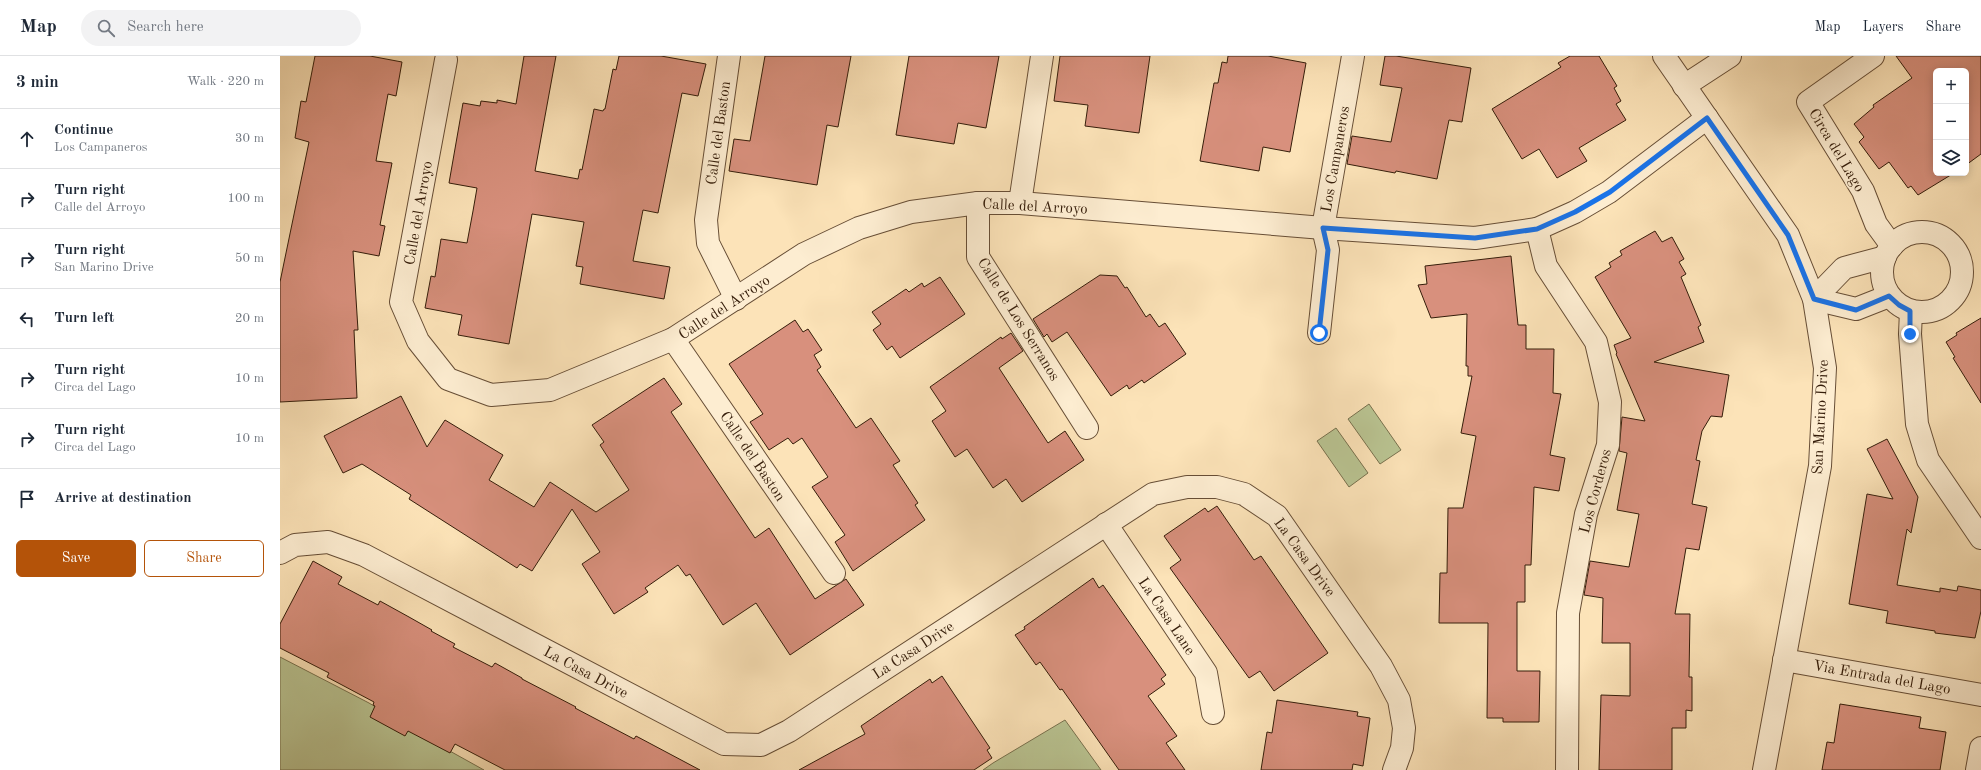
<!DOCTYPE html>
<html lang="en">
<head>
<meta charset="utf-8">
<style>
	body { margin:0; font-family:"Old Standard TT",serif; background:#f2f2f3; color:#1f2937 }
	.controls { position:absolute; right:12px; top:12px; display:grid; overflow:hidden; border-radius:6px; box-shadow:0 2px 10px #0003 }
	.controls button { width:36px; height:36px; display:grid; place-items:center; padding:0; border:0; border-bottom:1px solid #e0e1e3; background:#fff; color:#1f2937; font:20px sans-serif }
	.stop { position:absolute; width:12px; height:12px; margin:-9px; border:3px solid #1a73e8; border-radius:50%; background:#fff }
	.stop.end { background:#1a73e8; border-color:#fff; box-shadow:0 1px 4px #0008 }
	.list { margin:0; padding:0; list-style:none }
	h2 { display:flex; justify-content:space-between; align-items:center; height:52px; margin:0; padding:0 16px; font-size:17px }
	h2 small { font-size:13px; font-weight:400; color:#747a83 }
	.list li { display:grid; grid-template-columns:26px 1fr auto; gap:12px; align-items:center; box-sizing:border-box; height:60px; padding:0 16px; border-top:1px solid #e0e1e3 }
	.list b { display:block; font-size:15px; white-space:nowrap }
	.list p { margin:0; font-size:13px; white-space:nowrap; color:#747a83 }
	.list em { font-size:13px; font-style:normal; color:#747a83 }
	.actions { display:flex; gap:8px; padding:12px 16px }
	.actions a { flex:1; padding:9px 0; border:1px solid #b45309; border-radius:6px; text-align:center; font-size:14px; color:#b45309 }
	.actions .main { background:#b45309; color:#fff }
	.icon { flex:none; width:22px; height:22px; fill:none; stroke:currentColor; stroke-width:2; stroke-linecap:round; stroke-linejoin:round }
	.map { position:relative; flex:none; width:1701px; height:714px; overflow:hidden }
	header { display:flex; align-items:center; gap:24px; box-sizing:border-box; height:56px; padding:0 20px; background:#fff; border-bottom:1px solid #e0e1e3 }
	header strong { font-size:19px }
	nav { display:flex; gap:22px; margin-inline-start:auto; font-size:14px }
	.search { width:280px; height:36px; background:#f2f2f3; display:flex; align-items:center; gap:10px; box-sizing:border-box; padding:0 14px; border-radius:22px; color:#747a83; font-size:15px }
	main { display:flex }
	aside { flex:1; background:#fff }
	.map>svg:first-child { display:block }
	.green { fill:#bac593; stroke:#78714e }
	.building { fill:#d8907d; stroke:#351d0a }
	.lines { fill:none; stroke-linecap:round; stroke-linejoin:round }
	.minor-casing { stroke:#674e36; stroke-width:24 }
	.minor { stroke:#fdedd1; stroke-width:22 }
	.route { stroke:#1a73e8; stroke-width:5 }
	.labels { text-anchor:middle; stroke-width:3.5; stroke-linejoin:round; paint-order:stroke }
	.street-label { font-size:15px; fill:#351d0a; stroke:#fdedd1 }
</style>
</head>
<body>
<header>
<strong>Map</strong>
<div class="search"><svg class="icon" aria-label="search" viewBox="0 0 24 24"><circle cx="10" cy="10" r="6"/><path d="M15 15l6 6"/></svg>Search here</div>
<nav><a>Map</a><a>Layers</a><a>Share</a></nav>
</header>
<main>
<aside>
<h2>3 min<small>Walk · 220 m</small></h2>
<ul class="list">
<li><svg class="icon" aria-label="ahead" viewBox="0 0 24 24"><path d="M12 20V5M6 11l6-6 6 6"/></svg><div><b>Continue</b><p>Los Campaneros</p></div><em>30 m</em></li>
<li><svg class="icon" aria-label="right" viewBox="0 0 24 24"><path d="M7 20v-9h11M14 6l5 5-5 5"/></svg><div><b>Turn right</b><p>Calle del Arroyo</p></div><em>100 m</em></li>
<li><svg class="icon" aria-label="right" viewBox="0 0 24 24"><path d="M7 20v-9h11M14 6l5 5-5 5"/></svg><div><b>Turn right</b><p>San Marino Drive</p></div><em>50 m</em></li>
<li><svg class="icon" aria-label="left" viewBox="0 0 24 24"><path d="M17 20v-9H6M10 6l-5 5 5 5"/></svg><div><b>Turn left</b></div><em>20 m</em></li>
<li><svg class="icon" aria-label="right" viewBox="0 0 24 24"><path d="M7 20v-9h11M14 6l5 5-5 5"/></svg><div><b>Turn right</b><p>Circa del Lago</p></div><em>10 m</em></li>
<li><svg class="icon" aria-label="right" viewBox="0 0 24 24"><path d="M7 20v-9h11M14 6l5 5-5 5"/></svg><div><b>Turn right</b><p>Circa del Lago</p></div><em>10 m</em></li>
<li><svg class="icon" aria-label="arrive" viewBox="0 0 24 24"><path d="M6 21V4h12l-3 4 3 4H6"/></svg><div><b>Arrive at destination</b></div></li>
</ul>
<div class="actions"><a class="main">Save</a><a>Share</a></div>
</aside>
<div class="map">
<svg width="1701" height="714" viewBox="0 0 1701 714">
	<rect width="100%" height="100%" fill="#fce3b8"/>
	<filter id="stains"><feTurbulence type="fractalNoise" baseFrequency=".005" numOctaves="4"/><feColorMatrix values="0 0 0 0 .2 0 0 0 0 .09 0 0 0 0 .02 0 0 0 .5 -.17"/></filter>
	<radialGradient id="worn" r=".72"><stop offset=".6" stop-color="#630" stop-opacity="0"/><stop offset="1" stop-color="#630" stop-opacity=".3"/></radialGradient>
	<g class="green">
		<path d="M1089,348L1121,394L1100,408L1068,363Z"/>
		<path d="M1056,372L1088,417L1069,431L1037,385Z"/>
		<path d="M0,601L89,647L168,694L204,714H0Z"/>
		<path d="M785,664L821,714H703L713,707Z"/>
	</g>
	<g class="building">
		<path d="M35,0H90L122,6L116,40L108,38L96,105L112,107L100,169L105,170L99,200L73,195L78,274H74L77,342L0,346V226L29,86L15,82L21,45L26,46Z"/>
		<path d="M244,0H276L255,115L298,123L300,113L302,114L314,53L323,55L324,53H325L333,13L336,14L339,0H381L426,8L418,40L402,37L378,157L363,154L353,205L390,211L384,243L300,228L303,211L296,210L304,166L252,158L229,288L178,279L182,259L145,252L151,220L155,221L161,183L187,187L193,155L197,132L169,127L183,47L200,50L201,45L217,47V44L236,48Z"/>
		<path d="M485,0H571L558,71L547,69L537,129L449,115L454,83L470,85Z"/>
		<path d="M629,0H719L706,72L678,67L674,88L616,79Z"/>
		<path d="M780,0H870L859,77L805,70L808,49L774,45Z"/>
		<path d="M948,0H988L1026,7L1010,96L983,91L979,115L920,105L934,27H938L942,6L947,7Z"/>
		<path d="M1105,0H1116L1191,12L1182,66L1169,64L1157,123L1116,115L1115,117L1067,108L1072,80L1111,86L1122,32L1100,29Z"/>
		<path d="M1290,0H1319L1337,30L1334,32L1341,45L1336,48L1346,64L1299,92L1307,105L1277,122L1259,93L1242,103L1212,53L1281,11L1278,7Z"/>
		<path d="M1616,0H1701V98L1686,109V15H1656V117H1674L1638,139L1631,130L1628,132L1609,106L1599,113L1579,86L1584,81L1574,68L1594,51L1593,49L1632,22Z"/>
		<path d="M1375,175L1382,186L1392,181L1404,203L1399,206L1406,218L1401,221L1421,269L1418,271L1424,286L1374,306L1449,319L1442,361L1431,360L1422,375L1416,404L1420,405L1412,448L1427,451L1419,494L1406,492L1395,558H1410L1409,621H1412V655L1406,654V672H1392V714H1319L1321,639L1350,640V587H1322L1323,542L1304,539L1310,505L1349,511L1359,458L1337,454L1347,397L1339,395L1342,361L1365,365L1336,298L1337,297L1334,289L1351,282L1315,221L1331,211L1329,207L1342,199L1340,195Z"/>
		<path d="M1231,200L1238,269H1246V293H1274L1273,337L1281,338L1270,399L1285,402L1279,435L1254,431L1251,509H1245V546H1237V615H1260L1259,666H1223V662H1207L1208,567H1159L1160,517H1167L1168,452H1183L1196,380L1181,377L1192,320H1188V310H1186L1187,258L1151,262L1138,229L1147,228L1145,210Z"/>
		<path d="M820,219L837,220L845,232L847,231L866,261L870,258L879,271L885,267L906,298L864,327L862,324L849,333L847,329L831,340L787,276L772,286L767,278L764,281L753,263Z"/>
		<path d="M660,221L685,258L620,302L612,290L607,294L593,274L601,268L592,256L626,233L629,236L642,227L644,231Z"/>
		<path d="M1701,262V347L1673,302L1675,301L1666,286L1677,279L1676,277Z"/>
		<path d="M515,264L523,276L528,273L542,294L534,299L541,311L537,314L576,372L591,362L620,405L613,409L638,447L635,449L645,464L573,515L555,486L565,479L532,431L548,421L522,382L513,388L508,382L489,394L470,366L483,358L449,308Z"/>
		<path d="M731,277L743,295L719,312L768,387L785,375L804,404L742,446L726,423L713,432L687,393L675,401L652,365L666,355L650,331L721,281L722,283Z"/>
		<path d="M384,322L402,348L391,356L475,482L489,472L535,543L566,523L584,549L510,599L476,547L443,569L410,518L406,520L398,509L365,532L368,536L334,558L302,508L320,496L292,453L252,515L240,508L237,512L129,443L131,439L82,408L63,417L44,380L121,340L147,391L165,364L223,399L209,424L254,451L270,426L316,456L349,434L320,389L324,386L312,369Z"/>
		<path d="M1607,383L1638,441L1631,477L1627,473L1617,529L1660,536V532L1677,535L1678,530L1701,534V555L1695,582L1655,577V575L1606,567L1608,555L1569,548L1587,438L1613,443L1587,393Z"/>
		<path d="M937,450L974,504L981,500L1048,597L994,635L980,615L969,622L890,512L901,504L884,480L925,452L928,456Z"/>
		<path d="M33,505L62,521L58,528L98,549L100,545L129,561L152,574L151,575L175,588L173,591L212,611L215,607L242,622V623L296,651L295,652L354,683L356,680L420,714H225L175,688L170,697L128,675L125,680L90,661L95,650L93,649L94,646L47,621L49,617L0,592V568Z"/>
		<path d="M813,522L819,532L823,529L886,619L881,623L885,628L868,640L897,680L886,687L905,714H839L782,633L780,634L760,606L756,609L735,579L745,573L744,571Z"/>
		<path d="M662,620L710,692L707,694L712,702L694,714H519L585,678L581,670L650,623L652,627Z"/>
		<path d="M997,644L1078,656L1077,660L1090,662L1083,710L1073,708L1072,714H981L987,676L992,677Z"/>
		<path d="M1560,648L1641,661L1639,672L1666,676L1660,714H1542L1547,686L1554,687Z"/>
	</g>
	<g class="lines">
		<defs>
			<g id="minor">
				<path d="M449,0L426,164L428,187L456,243"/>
				<path d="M1384,0L1508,179L1534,243L1545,312L1540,410L1484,714"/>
				<path d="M1593,0L1528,46L1583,135L1596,168L1612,190"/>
				<path d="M166,4L121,246L138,285L168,323L211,339L270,334L393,283L524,198L579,172L631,156L698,147H740L1043,172L1195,182L1257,173L1295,156L1329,136L1427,62"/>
				<path d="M1404,30L1450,0"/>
				<path d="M698,147V201L807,372"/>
				<path d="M740,147L762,0"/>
				<path d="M1257,173L1266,210L1316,286L1330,346L1328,389L1306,458L1288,557L1287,714"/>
				<circle cx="1642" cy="216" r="40"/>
				<path d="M1605,201L1564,212L1534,243L1576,253L1609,240"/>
				<path d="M1631,255L1630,278L1637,368L1648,404L1701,482"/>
				<path d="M1039,277L1048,194L1043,172L1073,0"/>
				<path d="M393,283L554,517"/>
				<path d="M826,468L926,617L933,657"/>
				<path d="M0,497L15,489L48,486L84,499L444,688L481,689L509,675L873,438L907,431H937L964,438L997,460L1101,610L1119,644L1124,672L1122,692L1114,714"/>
				<path d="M1504,604L1701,639"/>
				<path d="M1697,714L1701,692"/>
			</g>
		</defs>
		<use href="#minor" class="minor-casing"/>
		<use href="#minor" class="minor"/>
	</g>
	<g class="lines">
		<path class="route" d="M1039,277L1048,194L1043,172L1195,182L1257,173L1295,156L1330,136L1427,62L1508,179L1534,243L1576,254L1609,240L1619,249L1630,255V278"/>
	</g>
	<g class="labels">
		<g class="street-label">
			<text transform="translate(438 77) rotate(-82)" y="5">Calle del Baston</text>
			<text transform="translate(1557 94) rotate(59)" y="5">Circa del Lago</text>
			<text transform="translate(1055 103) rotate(-80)" y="5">Los Campaneros</text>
			<text transform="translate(755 150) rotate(3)" y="5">Calle del Arroyo</text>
			<text transform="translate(138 157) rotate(-80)" y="5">Calle del Arroyo</text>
			<text transform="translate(444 251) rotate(-33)" y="5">Calle del Arroyo</text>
			<text transform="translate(739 263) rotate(58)" y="5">Calle de Los Serranos</text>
			<text transform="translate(1540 361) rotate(-87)" y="5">San Marino Drive</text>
			<text transform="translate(473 400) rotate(56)" y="5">Calle del Baston</text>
			<text transform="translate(1315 435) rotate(-75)" y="5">Los Corderos</text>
			<text transform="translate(1025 501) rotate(54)" y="5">La Casa Drive</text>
			<text transform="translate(887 560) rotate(56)" y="5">La Casa Lane</text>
			<text transform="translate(633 594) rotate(-33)" y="5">La Casa Drive</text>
			<text transform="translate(306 616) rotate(28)" y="5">La Casa Drive</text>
			<text transform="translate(1602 621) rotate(10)" y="5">Via Entrada del Lago</text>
		</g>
	</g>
	<rect width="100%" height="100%" filter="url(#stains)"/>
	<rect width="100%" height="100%" fill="url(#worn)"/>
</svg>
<div class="controls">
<button>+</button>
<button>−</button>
<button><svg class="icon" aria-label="layers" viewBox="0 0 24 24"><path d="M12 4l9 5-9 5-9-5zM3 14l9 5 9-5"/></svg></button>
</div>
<div class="stop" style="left:1039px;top:277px"></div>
<div class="stop end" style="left:1630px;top:278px"></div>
</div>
</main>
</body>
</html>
